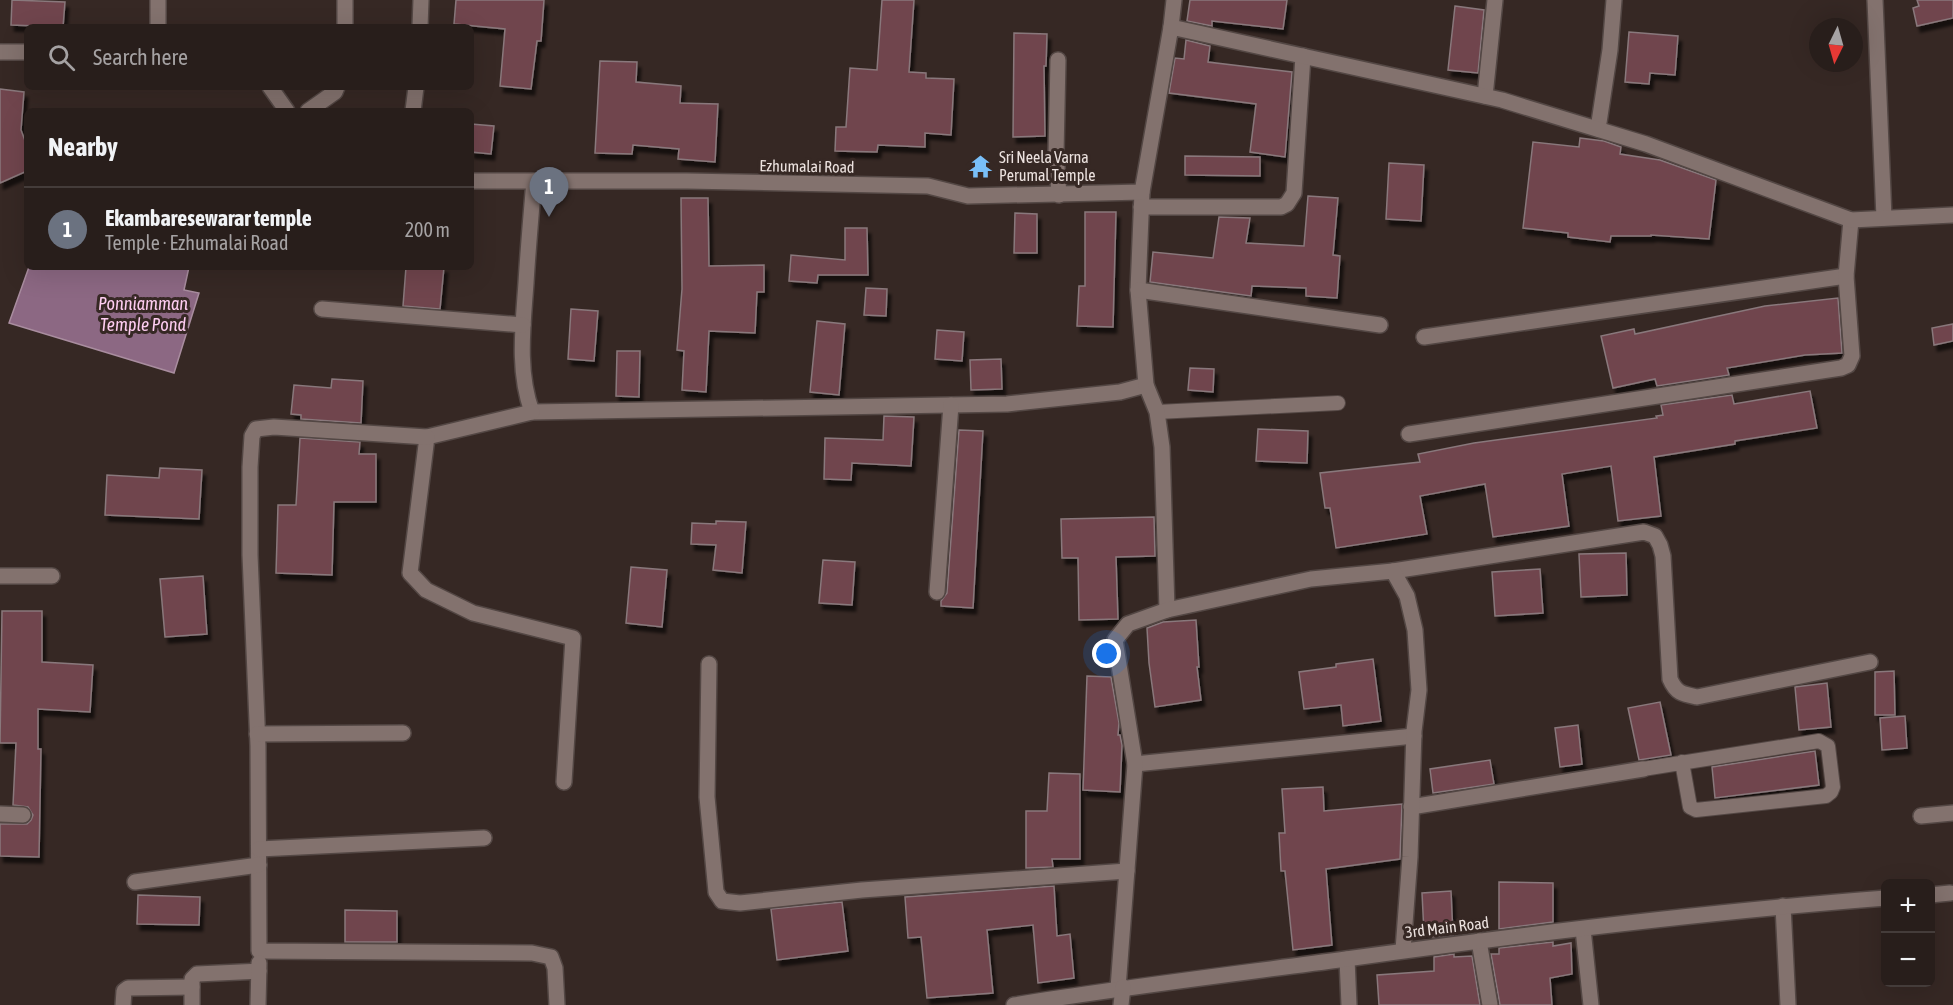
<!DOCTYPE html>
<html lang="en">
<head>
<meta charset="utf-8">
<style>
	body { margin:0; font-family:"Asap Condensed",sans-serif; background:#302724; color:#f1f3f6 }
	.controls { position:absolute; right:18px; bottom:18px; display:grid; overflow:hidden; border-radius:9px; box-shadow:0 6px 24px #0002 }
	.controls button { width:54px; height:54px; display:grid; place-items:center; padding:0; border:0; border-bottom:2px solid #443c3a; background:#281e1b; color:#f1f3f6; font:30px sans-serif }
	.compass { position:absolute; left:1809px; top:18px; width:54px; height:54px; border-radius:50%; background:#281e1b; box-shadow:0 6px 24px #0002; rotate:185deg }
	.you { position:absolute; left:1107px; top:654px; width:21px; height:21px; margin:-15px; border:4px solid #fff; border-radius:50%; background:#1a73e8; box-shadow:0 0 0 9px #1a73e833 }
	.badge { display:grid; place-items:center; width:39px; height:39px; border-radius:50%; background:#8bbbb9; color:#fff; font-size:20px; font-weight:700 }
	.pin { position:absolute; translate:-50% -50px; filter:drop-shadow(0 2px 3px #0008) }
	.pin::after { content:''; position:absolute; top:32px; width:21px; height:18px; background:inherit; clip-path:polygon(0 0,100% 0,50% 100%) }
	.list { margin:0; padding:0; list-style:none }
	h2 { display:flex; justify-content:space-between; align-items:center; height:78px; margin:0; padding:0 24px; font-size:26px }
	h2 small { font-size:20px; font-weight:400; color:#a5a2a3 }
	.list li { display:grid; grid-template-columns:39px 1fr auto; gap:18px; align-items:center; box-sizing:border-box; height:84px; padding:0 24px; border-top:2px solid #443c3a }
	.list b { display:block; font-size:22px; white-space:nowrap }
	.list p { margin:0; font-size:20px; white-space:nowrap; color:#a5a2a3 }
	.list em { font-size:20px; font-style:normal; color:#a5a2a3 }
	.icon { flex:none; width:33px; height:33px; fill:none; stroke:currentColor; stroke-width:2; stroke-linecap:round; stroke-linejoin:round }
	.map { position:relative; flex:none; width:1953px; height:1005px; overflow:hidden }
	.search { position:absolute; background:#281e1b; box-shadow:0 6px 24px #0002; left:24px; top:24px; width:450px; height:66px; display:flex; align-items:center; gap:15px; box-sizing:border-box; padding:0 21px; border-radius:9px; color:#a5a2a3; font-size:22px }
	.panel { position:absolute; background:#281e1b; box-shadow:0 6px 24px #0002; left:24px; top:108px; width:450px; height:162px; border-radius:9px }
	.map>svg:first-child { display:block }
	.water { fill:#8c6883; stroke:#a98d9f; stroke-width:1.5 }
	.building { fill:#70454e; stroke:#89787b; stroke-width:1.5; filter:url(#shadow) }
	.lines { fill:none; stroke-linecap:round; stroke-linejoin:round }
	.service-casing { stroke:#534744; stroke-width:16 }
	.minor-casing { stroke:#534744; stroke-width:18 }
	.tertiary-casing { stroke:#534744; stroke-width:18 }
	.service { stroke:#83726e; stroke-width:14 }
	.minor { stroke:#83726e; stroke-width:15 }
	.tertiary { stroke:#83726e; stroke-width:15 }
	.labels { text-anchor:middle; stroke-width:6; stroke-linejoin:round; paint-order:stroke }
	.poi-label { font-size:16px; fill:#ece2df; stroke:#362824; text-anchor:start }
	.street-label { font-size:16px; fill:#ece2df; stroke:#362824 }
	.water-label { font-size:18px; font-style:italic; fill:#fecdf1; stroke:#362824 }
</style>
</head>
<body>
<div class="map">
<svg width="1953" height="1005" viewBox="0 0 1953 1005">
	<defs>
		<filter id="shadow"><feDropShadow dx="3.5" dy="6" stdDeviation="1.5" flood-color="#0009"/></filter>
	</defs>
	<rect width="100%" height="100%" fill="#362824"/>
	<path class="water" d="M29,267H189L184,290L199,293L174,373L9,323Z"/>
	<g class="building">
		<path d="M12,0L65,2L63,27L11,25Z"/>
		<path d="M456,0H544L541,41H537L531,89L500,86L505,29L454,24Z"/>
		<path d="M882,0H914L909,72L926,73V78L954,79L951,135L925,133V147L878,145L877,152L835,151L836,127H846L850,68L877,70Z"/>
		<path d="M1190,0H1287L1283,29L1212,21V26L1187,21Z"/>
		<path d="M1917,0H1953V18L1917,26L1913,8L1919,6Z"/>
		<path d="M1455,6L1484,10L1478,73L1448,70Z"/>
		<path d="M1629,32L1678,36L1675,75L1650,73L1649,84L1625,82Z"/>
		<path d="M1014,33L1047,34L1046,66H1044L1045,136L1013,137Z"/>
		<path d="M1186,40L1210,46L1208,62L1292,72L1285,157L1250,152L1256,104L1169,93L1175,58L1184,59Z"/>
		<path d="M600,61L637,62L636,82L681,86L680,103L718,104L715,162L678,159L679,149L633,145L632,154L595,153Z"/>
		<path d="M0,89L24,92L21,130L27,146V171L0,183Z"/>
		<path d="M471,124L494,126L491,154L471,152Z"/>
		<path d="M1580,138L1604,141L1621,147L1620,154L1660,160L1716,180L1709,239L1651,235V236H1611L1610,242L1568,237V233L1523,228L1533,142L1579,147Z"/>
		<path d="M1185,156L1260,157V176L1185,175Z"/>
		<path d="M1389,163L1424,165L1421,221L1386,219Z"/>
		<path d="M1308,196L1338,198L1333,255L1340,256L1337,298L1306,296V288L1252,286L1251,296L1150,282L1153,252L1213,258L1219,217L1250,218L1246,243L1304,246Z"/>
		<path d="M681,198H708L709,266L764,265V292H757L755,333L709,331L706,392L682,390L684,351L677,350L682,289Z"/>
		<path d="M1085,212H1116L1113,327L1077,326L1079,286H1085Z"/>
		<path d="M1015,213L1037,214V253H1014Z"/>
		<path d="M845,228H867L868,275H818L817,283L789,281L791,255L845,260Z"/>
		<path d="M406,267H444L440,309L403,306Z"/>
		<path d="M866,288L887,289L886,316L864,315Z"/>
		<path d="M1838,298L1842,353L1805,355L1727,368L1729,375L1657,386L1655,379L1613,388L1601,336L1634,329L1635,334L1765,306Z"/>
		<path d="M571,309L598,311L594,361L568,359Z"/>
		<path d="M817,321L845,324L839,395L810,392Z"/>
		<path d="M1953,324V341L1934,345L1932,328Z"/>
		<path d="M937,330L964,332L962,361L935,359Z"/>
		<path d="M617,351H640L639,397L616,396Z"/>
		<path d="M1001,359L1002,389L971,390L970,360Z"/>
		<path d="M1190,368L1214,369L1213,392L1188,390Z"/>
		<path d="M332,379L363,381L361,423L301,419V415L291,414L294,385L331,388Z"/>
		<path d="M1810,391L1817,428L1735,441V444L1654,457L1661,516L1618,521L1611,466L1562,474L1569,526L1493,537L1485,484L1420,496L1427,534L1336,548L1330,508H1325L1320,473L1420,462L1418,454L1474,443L1657,418L1656,416L1663,415L1661,405L1732,395L1734,404Z"/>
		<path d="M884,416L914,417L911,466L852,463L851,480L824,479L825,438L883,440Z"/>
		<path d="M1258,429L1308,431L1307,463L1256,461Z"/>
		<path d="M959,430L983,431L973,608L941,606V601L947,593Z"/>
		<path d="M300,438L360,442L359,454H376V502H334L332,575L276,573L278,505H296Z"/>
		<path d="M160,468L202,470L199,519L105,515L107,475L159,478Z"/>
		<path d="M1154,517L1155,556L1116,557L1118,619L1079,620L1078,558H1062L1061,519Z"/>
		<path d="M716,521L746,522L742,573L713,570L716,545L691,544L692,523L716,524Z"/>
		<path d="M1626,553L1627,595L1581,597L1579,554Z"/>
		<path d="M823,560L855,562L852,605L819,603Z"/>
		<path d="M631,567L667,570L662,627L626,623Z"/>
		<path d="M1540,569L1543,613L1495,616L1492,572Z"/>
		<path d="M203,576L207,634L165,637L160,579Z"/>
		<path d="M2,611H42V662L93,665L90,712L38,709V749H41L39,857L0,856V824H27L31,820L33,815L28,807L13,805L16,743H0Z"/>
		<path d="M1196,620L1199,667H1197L1201,700L1155,707L1149,663L1147,628L1163,622Z"/>
		<path d="M1373,659L1381,721L1343,726L1341,705L1304,709L1299,672L1336,667V664Z"/>
		<path d="M1894,671L1895,715H1875V672Z"/>
		<path d="M1087,676L1111,677L1119,723L1118,735H1120L1122,745L1120,792L1083,790Z"/>
		<path d="M1827,683L1831,727L1799,730L1795,687Z"/>
		<path d="M1660,702L1671,755L1639,760L1628,708Z"/>
		<path d="M1905,716L1907,748L1882,750L1880,718Z"/>
		<path d="M1578,725L1582,764L1560,767L1555,728Z"/>
		<path d="M1815,751L1819,785L1715,798L1712,767Z"/>
		<path d="M1490,760L1494,784L1433,793L1430,769Z"/>
		<path d="M1049,773L1080,774V859H1052L1053,867L1026,868V811H1047Z"/>
		<path d="M1323,787L1324,811L1402,804L1400,859L1326,869L1332,945L1293,950L1285,871H1281L1279,833H1285L1282,789Z"/>
		<path d="M1499,882L1553,883V922L1499,929Z"/>
		<path d="M1054,886L1057,936L1070,934L1074,978L1038,983L1033,925L987,930L993,993L927,998L921,937L908,938L905,897Z"/>
		<path d="M1451,891L1453,935L1432,937V933H1424L1422,893Z"/>
		<path d="M138,895L200,897L199,925L137,924Z"/>
		<path d="M842,902L848,951L777,960L771,909Z"/>
		<path d="M345,910L397,911V942H345Z"/>
		<path d="M1553,942V946L1571,943L1572,974L1550,978L1552,1005H1500L1491,954H1499V948Z"/>
		<path d="M1454,954V957L1472,956L1480,1005H1379L1377,975L1434,971V957Z"/>
	</g>
	<g class="lines">
		<defs>
			<g id="service">
				<path d="M1157,412L1338,403"/>
				<path d="M1643,769L1819,741L1828,746L1833,787L1831,792L1826,796L1696,810L1690,807L1682,762"/>
			</g>
			<g id="minor">
				<path d="M158,0V27"/>
				<path d="M1875,0L1884,218"/>
				<path d="M345,27V0"/>
				<path d="M420,27L421,0"/>
				<path d="M1171,27L1174,0"/>
				<path d="M1058,60L1056,153L1059,195"/>
				<path d="M1485,96L1495,0"/>
				<path d="M308,111L335,92L337,87"/>
				<path d="M413,111L416,87"/>
				<path d="M1598,129L1610,50L1614,0"/>
				<path d="M534,181C531,215 528,249 526,283C523,326 517,371 532,412L1007,404L1120,392L1146,385"/>
				<path d="M1142,192L1138,290L1146,385L1157,412L1162,447L1167,610"/>
				<path d="M1141,207H1281L1287,204L1294,193L1303,56"/>
				<path d="M1138,290L1380,325"/>
				<path d="M322,309L523,325"/>
				<path d="M1424,337L1846,276"/>
				<path d="M532,412L427,437L410,573L426,590L473,613L573,638L564,782"/>
				<path d="M1409,434L1841,368L1848,365L1852,356L1846,276L1851,220"/>
				<path d="M427,437L274,427L256,429L252,436L250,467V555L258,746L259,951L532,953L551,957L555,968L557,1005"/>
				<path d="M1393,571L1644,532L1655,536L1660,545L1663,556L1670,679C1676,693 1682,694 1697,697L1870,662"/>
				<path d="M0,576H52"/>
				<path d="M937,592L951,405"/>
				<path d="M709,664L707,797L716,892L722,901L740,903L862,890L1127,871"/>
				<path d="M257,734L403,733"/>
				<path d="M1135,764L1414,736"/>
				<path d="M1411,807L1643,769"/>
				<path d="M0,814L23,815"/>
				<path d="M1921,816L1953,813"/>
				<path d="M259,849L484,838"/>
				<path d="M135,882L259,865"/>
				<path d="M1930,895L1950,893"/>
				<path d="M1783,906L1788,1005"/>
				<path d="M1583,929L1591,1005"/>
				<path d="M1479,941L1490,1005"/>
				<path d="M1347,959L1349,1005"/>
				<path d="M1118,988L1135,764L1115,640L1128,624L1167,610L1311,579L1393,571L1407,596L1415,630L1419,690L1414,731L1410,857L1403,950"/>
				<path d="M123,1005L124,991L128,988L192,987"/>
				<path d="M192,1005V979L197,974L259,971"/>
				<path d="M258,1005L259,963"/>
				<path d="M1014,1005C1124,987 1235,974 1346,959C1525,934 1705,912 1886,898"/>
				<path d="M1121,1005L1123,987"/>
			</g>
			<g id="tertiary">
				<path d="M0,52H27"/>
				<path d="M270,87L287,111"/>
				<path d="M471,181H687L928,186L968,196L1142,192L1171,27L1502,100L1646,144L1851,220L1953,215"/>
			</g>
		</defs>
		<use href="#service" class="service-casing"/>
		<use href="#minor" class="minor-casing"/>
		<use href="#tertiary" class="tertiary-casing"/>
		<use href="#service" class="service"/>
		<use href="#minor" class="minor"/>
		<use href="#tertiary" class="tertiary"/>
	</g>
	<defs>
		<symbol id="temple-bare" viewBox="-9 -9 18 18"><path d="M0-6L5-2H3V0L6.5 2.5H4V6H1.5V3h-3V6H-4V2.5H-6.5L-3 0V-2H-5Z" fill="#79bff8" stroke="#362824" stroke-width="2.5" paint-order="stroke"/></symbol>
	</defs>
	<g fill-rule="evenodd">
		<use href="#temple-bare" x="964" y="150" width="33" height="33"/>
	</g>
	<g class="labels">
		<g class="poi-label">
			<text x="999" y="163">Sri Neela Varna<tspan x="999" dy="18">Perumal Temple</tspan></text>
		</g>
		<g class="street-label">
			<text transform="translate(807 166) rotate(1)" y="6">Ezhumalai Road</text>
			<text transform="translate(1447 927) rotate(-7)" y="6">3rd Main Road</text>
		</g>
		<g class="water-label">
			<text x="143" y="310">Ponniamman<tspan x="143" dy="21">Temple Pond</tspan></text>
		</g>
	</g>
</svg>
<div class="controls">
<button>+</button>
<button>−</button>
</div>
<svg class="compass" viewBox="-18 -18 36 36"><path d="M0-13l5 13h-10z" fill="#e53935"/><path d="M0 13l5-13h-10z" fill="#a5a2a3"/></svg>
<div class="you"></div>
<div class="pin badge" style="left:549px;top:217px;background:#6b7280">1</div>
<div class="search"><svg class="icon" aria-label="search" viewBox="0 0 24 24"><circle cx="10" cy="10" r="6"/><path d="M15 15l6 6"/></svg>Search here</div>
<section class="panel">
<h2>Nearby<small></small></h2>
<ul class="list">
<li><span class="badge" style="background:#6b7280">1</span><div><b>Ekambaresewarar temple</b><p>Temple · Ezhumalai Road</p></div><em>200 m</em></li>
</ul>
</section>
</div>
</body>
</html>
